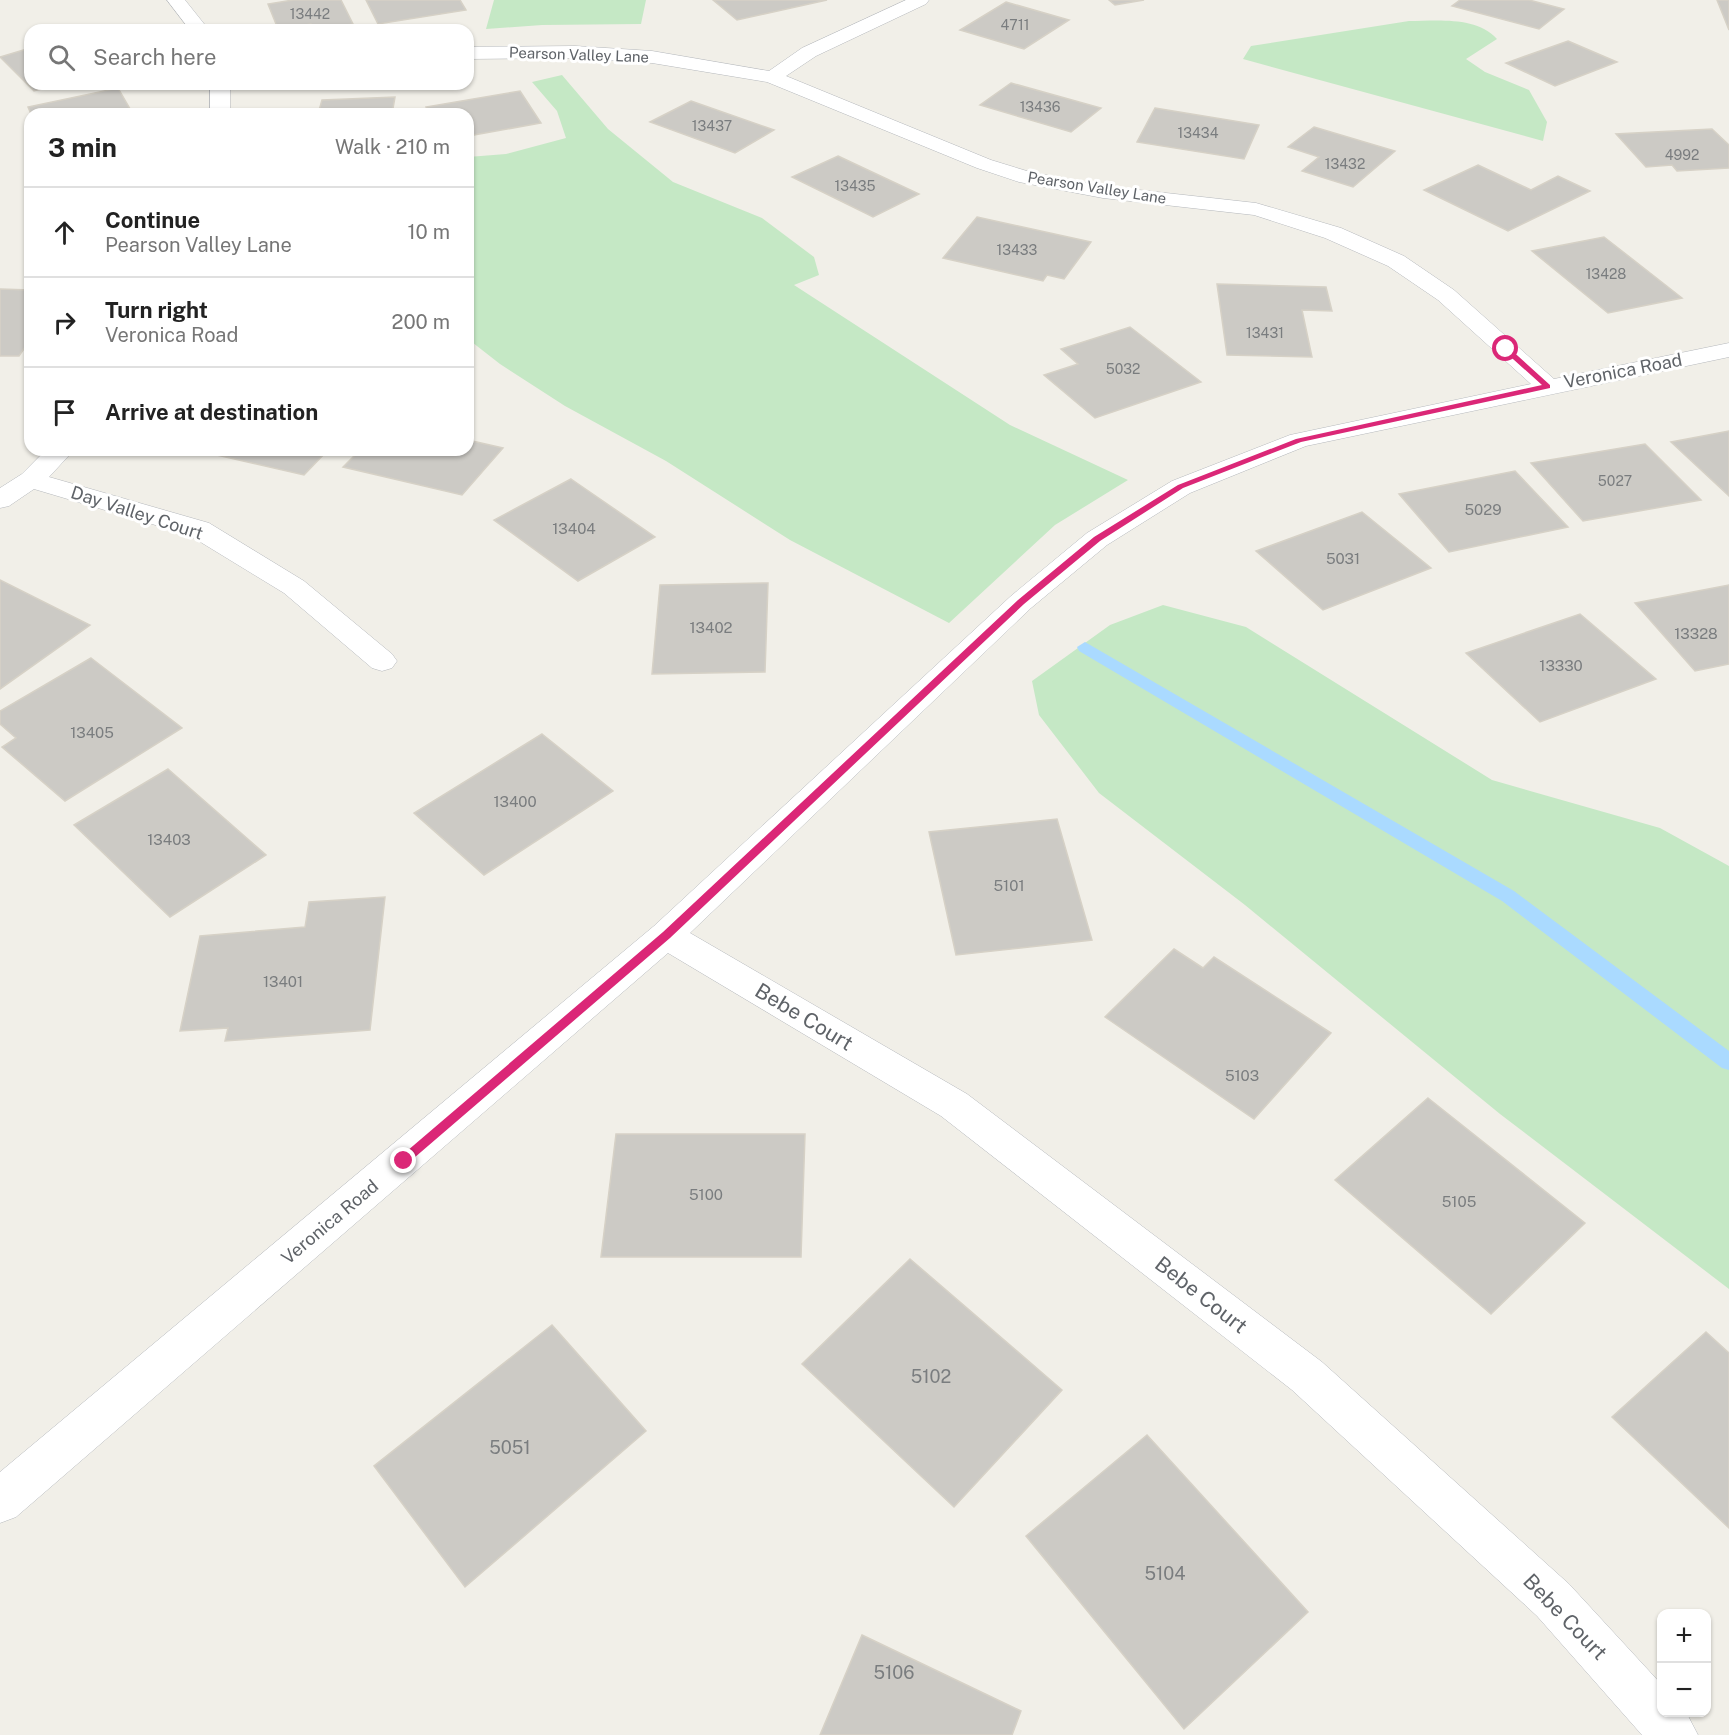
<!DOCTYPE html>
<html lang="en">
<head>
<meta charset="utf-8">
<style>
	body { margin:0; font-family:"Public Sans",sans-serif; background:#f2f2f2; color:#222 }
	.controls { position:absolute; right:18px; bottom:18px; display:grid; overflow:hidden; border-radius:12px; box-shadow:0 2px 4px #0004 }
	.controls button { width:54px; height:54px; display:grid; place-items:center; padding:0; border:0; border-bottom:2px solid #e0e0e0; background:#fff; color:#222; font:30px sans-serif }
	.stop { position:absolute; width:18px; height:18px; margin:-14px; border:4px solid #db2777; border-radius:50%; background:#fff }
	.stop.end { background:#db2777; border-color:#fff; box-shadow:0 2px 6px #0008 }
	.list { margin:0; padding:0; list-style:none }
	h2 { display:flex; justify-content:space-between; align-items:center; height:78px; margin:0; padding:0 24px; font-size:26px }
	h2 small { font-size:20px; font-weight:400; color:#767676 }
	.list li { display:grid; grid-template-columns:39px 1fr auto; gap:18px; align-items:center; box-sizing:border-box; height:90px; padding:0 24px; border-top:2px solid #e0e0e0 }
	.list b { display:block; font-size:22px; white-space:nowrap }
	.list p { margin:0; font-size:20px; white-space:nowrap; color:#767676 }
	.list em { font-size:20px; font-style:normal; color:#767676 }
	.icon { flex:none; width:33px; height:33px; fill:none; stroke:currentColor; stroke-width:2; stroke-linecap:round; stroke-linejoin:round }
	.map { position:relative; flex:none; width:1729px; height:1735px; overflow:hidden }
	.search { position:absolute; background:#fff; box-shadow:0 2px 4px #0004; left:24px; top:24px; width:450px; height:66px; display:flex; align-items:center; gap:15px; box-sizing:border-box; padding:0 21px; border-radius:18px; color:#767676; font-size:22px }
	.panel { position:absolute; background:#fff; box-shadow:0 2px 4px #0004; left:24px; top:108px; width:450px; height:348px; border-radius:18px }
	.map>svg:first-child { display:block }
	.green { fill:#c5e8c5 }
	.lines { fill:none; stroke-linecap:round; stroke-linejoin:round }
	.stream { fill:#aadaff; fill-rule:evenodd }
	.building { fill:#cccac5; stroke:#d6d1c6; stroke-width:1.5 }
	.minor-casing { stroke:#b5b8bc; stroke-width:1 }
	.minor { fill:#fff; fill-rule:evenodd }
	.route { fill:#db2777 }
	.labels { text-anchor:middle; stroke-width:6; stroke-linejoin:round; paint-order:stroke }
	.far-number-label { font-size:14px; fill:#7a7d7f }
	.far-street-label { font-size:15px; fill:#5f6368; stroke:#fff }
	.number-label { font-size:15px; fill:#7a7d7f }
	.street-label { font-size:18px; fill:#5f6368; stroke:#fff }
	.near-number-label { font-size:18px; fill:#7a7d7f }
	.near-street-label { font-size:21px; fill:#5f6368; stroke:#fff }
</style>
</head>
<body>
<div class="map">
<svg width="1729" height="1735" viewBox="0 0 1729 1735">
	<rect width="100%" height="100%" fill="#f1efe8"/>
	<g class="green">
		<path d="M494,0H646L641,24L542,25L486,29Z"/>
		<path d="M1409,21C1437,21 1476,16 1497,39L1466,59L1485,72L1529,90L1547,122L1543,141L1243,59L1251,46Z"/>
		<path d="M562,75L608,129L673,182L762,218L814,257L819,275L794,285L1010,425L1128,480L1055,525L949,623L790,540L666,461L565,406L500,364L468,339V157L506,154L566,138L557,111L532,82Z"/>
		<path d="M1163,605L1246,627L1492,780L1660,828L1729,866V1289L1500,1114L1245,905L1099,793L1039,715L1032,681L1110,625Z"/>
	</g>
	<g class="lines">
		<path class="stream" d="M1085,642L1514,891L1729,1051V1070L1722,1068L1502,901L1079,651L1077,647Z"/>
	</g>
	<g class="building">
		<path d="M293,0H341L353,24L314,30L311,24L278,29L268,4Z"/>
		<path d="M366,0H460L466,10L378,24Z"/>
		<path d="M713,0H827L737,20Z"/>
		<path d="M1109,0H1144L1115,5Z"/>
		<path d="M1460,0H1529L1564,9L1539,29L1452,6Z"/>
		<path d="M1717,0H1729V30Z"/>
		<path d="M1006,2L1069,20L1024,49L960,30Z"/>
		<path d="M1568,41L1617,62L1555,86L1506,63Z"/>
		<path d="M30,48V84H61L34,91L0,57Z"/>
		<path d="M1011,83L1101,108L1071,132L980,105Z"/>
		<path d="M118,88L133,114H31L28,107Z"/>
		<path d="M520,91L541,123L468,136V114H430L426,107Z"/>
		<path d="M395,97L392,114H318L322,100Z"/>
		<path d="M691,101L774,130L735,153L650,122Z"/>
		<path d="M1155,108L1259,125L1244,159L1137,142Z"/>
		<path d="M1314,127L1395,151L1353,187L1302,171L1319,157L1288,147Z"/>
		<path d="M1712,129L1729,145V168L1677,171L1672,165L1646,167L1616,134Z"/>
		<path d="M838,156L919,194L873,217L792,177Z"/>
		<path d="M1478,165L1531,190L1558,176L1590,191L1508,231L1424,190Z"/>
		<path d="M977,217L1091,242L1064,279L1047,275L1043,281L943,258Z"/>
		<path d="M1604,237L1682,298L1608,313L1532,251Z"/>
		<path d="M1217,284L1326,287L1332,311L1302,310L1312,357L1227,355Z"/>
		<path d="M0,289L30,290V340L19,356H0Z"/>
		<path d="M1130,327L1201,382L1095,418L1044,375L1078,364L1061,349Z"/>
		<path d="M1729,431V496L1671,442Z"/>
		<path d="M468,440L503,448L462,495L343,467L360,450H468Z"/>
		<path d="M1645,444L1701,500L1583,521L1531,463Z"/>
		<path d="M195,450H328L304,475Z"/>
		<path d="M1515,471L1568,527L1449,552L1399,494Z"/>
		<path d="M571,479L655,537L578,581L494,520Z"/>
		<path d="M1362,512L1431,568L1323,610L1256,551Z"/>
		<path d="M0,580L90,625L0,689Z"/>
		<path d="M768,583L765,672L652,674L660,585Z"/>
		<path d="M1729,585V664L1695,671L1635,603Z"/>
		<path d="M1580,614L1656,679L1540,722L1466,653Z"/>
		<path d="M91,658L182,728L65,801L2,747L16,738L0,724V711Z"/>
		<path d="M542,734L613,791L484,875L414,813Z"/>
		<path d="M168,769L266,855L170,917L74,825Z"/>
		<path d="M1057,819L1092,940L956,955L929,832Z"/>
		<path d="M385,897L370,1030L225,1041L228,1028L180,1031L200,936L305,927L309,902Z"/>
		<path d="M1174,949L1203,968L1214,957L1331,1033L1254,1119L1105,1017Z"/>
		<path d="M1428,1098L1585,1223L1491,1314L1335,1180Z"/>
		<path d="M616,1134H805L801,1257H601Z"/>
		<path d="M910,1259L1062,1390L954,1507L802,1364Z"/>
		<path d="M552,1325L646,1431L465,1587L374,1466Z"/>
		<path d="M1706,1332L1729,1353V1528L1612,1417Z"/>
		<path d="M1147,1435L1308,1612L1184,1729L1026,1536Z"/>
		<path d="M862,1635L1021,1711L1012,1735H820Z"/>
	</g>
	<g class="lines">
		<defs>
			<g id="minor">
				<path d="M167,0H185L209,30H190Z"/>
				<path d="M906,0H929L926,4L816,56L786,76L991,160L1030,172L1103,186L1256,203L1341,228L1404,256L1454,290L1554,379L1729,343V357L1306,446L1190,493L1107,545L1031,608L690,933L967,1094L1322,1362L1569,1584L1662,1685V1712H1686L1698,1735H1642L1537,1616L1292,1390L941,1116L668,953L16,1517L0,1523V1472L654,926L1011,596L1087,533L1172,481L1290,435L1531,384L1438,300L1388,266L1325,238L1254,215L1103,198L1019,182L977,168L767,82L652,63L575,58L468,59V47L575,46L652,51L769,71L802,48Z"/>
				<rect x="210" y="84" width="20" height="30"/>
				<path d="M46,450H74L49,477L209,523L304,581L392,654L397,661L392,668L382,671L372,668L284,593L189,535L34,489L9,506L0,508V488L22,474Z"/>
			</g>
		</defs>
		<use href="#minor" class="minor-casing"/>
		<use href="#minor" class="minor"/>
	</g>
	<path class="route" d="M1503,347H1508L1550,385V388L1301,442L1183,488L1100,541L1024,604L670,938L407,1164H400V1157L663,932L1018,600L1094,537L1178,485L1296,439L1542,385L1503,350Z"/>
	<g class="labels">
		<g class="far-number-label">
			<text x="310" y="19">13442</text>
			<text x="1015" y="30">4711</text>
			<text x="1040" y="112">13436</text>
			<text x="712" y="131">13437</text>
			<text x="1198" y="138">13434</text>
			<text x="1682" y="160">4992</text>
			<text x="1345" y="169">13432</text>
			<text x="855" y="191">13435</text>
			<text x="1017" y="255">13433</text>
			<text x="1606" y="279">13428</text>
			<text x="1265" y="338">13431</text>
			<text x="1123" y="374">5032</text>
			<text x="1615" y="486">5027</text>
		</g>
		<g class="far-street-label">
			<text transform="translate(579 55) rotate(2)" y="5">Pearson Valley Lane</text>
			<text transform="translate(1097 188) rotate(9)" y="5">Pearson Valley Lane</text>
		</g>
		<g class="number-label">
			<text x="1483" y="515">5029</text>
			<text x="574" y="534">13404</text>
			<text x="1343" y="564">5031</text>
			<text x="711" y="633">13402</text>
			<text x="1696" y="639">13328</text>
			<text x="1561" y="671">13330</text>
			<text x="92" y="738">13405</text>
			<text x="515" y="807">13400</text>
			<text x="169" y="845">13403</text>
			<text x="1009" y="891">5101</text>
			<text x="283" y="987">13401</text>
			<text x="1242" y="1081">5103</text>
			<text x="706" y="1200">5100</text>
			<text x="1459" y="1207">5105</text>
		</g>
		<g class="street-label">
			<text transform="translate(1623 371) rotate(-11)" y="6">Veronica Road</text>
			<text transform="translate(137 513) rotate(18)" y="6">Day Valley Court</text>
			<text transform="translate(330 1222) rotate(-40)" y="6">Veronica Road</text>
		</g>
		<g class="near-number-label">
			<text x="931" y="1383">5102</text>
			<text x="510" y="1454">5051</text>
			<text x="1165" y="1580">5104</text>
			<text x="894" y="1679">5106</text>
		</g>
		<g class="near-street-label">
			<text transform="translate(804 1017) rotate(31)" y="7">Bebe Court</text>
			<text transform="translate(1201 1295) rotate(38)" y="7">Bebe Court</text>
			<text transform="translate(1565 1617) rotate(46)" y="7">Bebe Court</text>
		</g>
	</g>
</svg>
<div class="controls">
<button>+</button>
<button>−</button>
</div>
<div class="stop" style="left:1506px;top:349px"></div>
<div class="stop end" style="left:404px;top:1161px"></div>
<div class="search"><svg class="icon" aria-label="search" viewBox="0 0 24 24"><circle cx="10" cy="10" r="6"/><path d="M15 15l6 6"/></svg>Search here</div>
<section class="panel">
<h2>3 min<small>Walk · 210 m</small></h2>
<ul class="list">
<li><svg class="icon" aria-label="ahead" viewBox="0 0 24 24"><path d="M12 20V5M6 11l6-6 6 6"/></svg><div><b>Continue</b><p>Pearson Valley Lane</p></div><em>10 m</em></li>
<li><svg class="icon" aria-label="right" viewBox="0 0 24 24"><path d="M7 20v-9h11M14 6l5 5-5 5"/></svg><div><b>Turn right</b><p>Veronica Road</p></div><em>200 m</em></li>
<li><svg class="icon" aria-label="arrive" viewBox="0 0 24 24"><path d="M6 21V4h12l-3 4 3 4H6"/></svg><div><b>Arrive at destination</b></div></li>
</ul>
</section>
</div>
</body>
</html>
